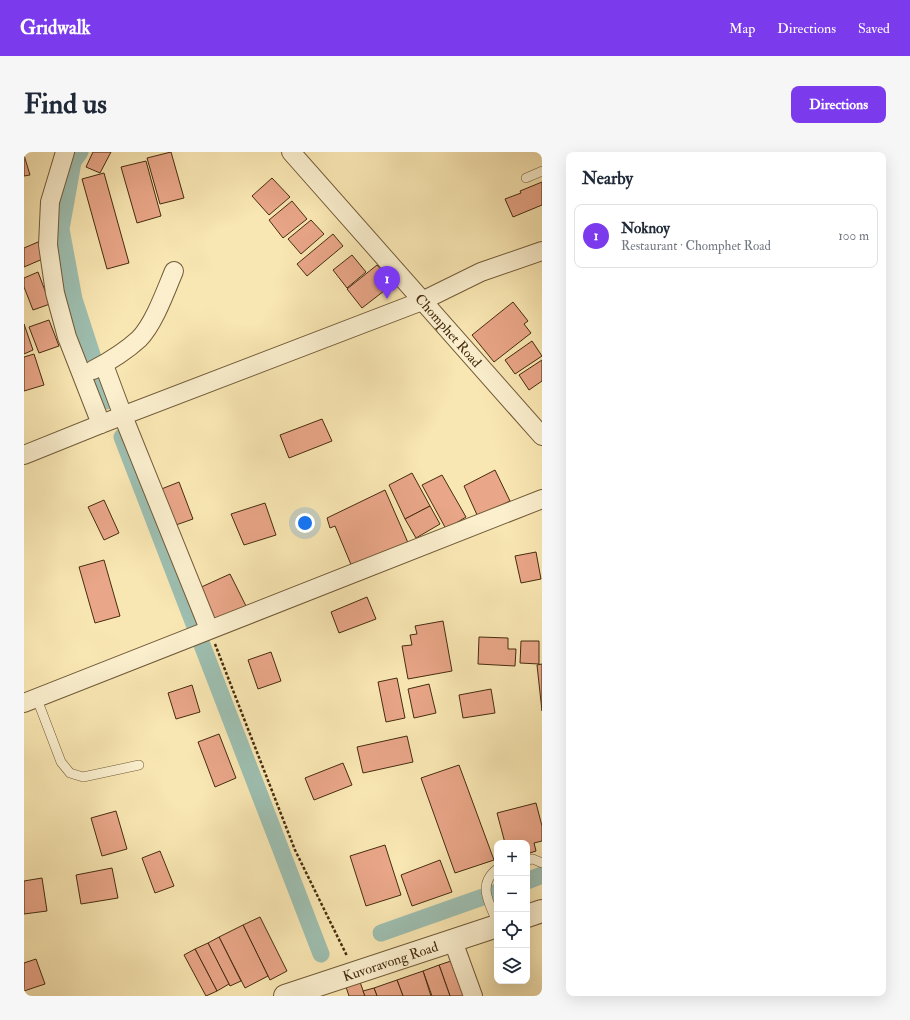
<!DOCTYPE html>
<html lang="en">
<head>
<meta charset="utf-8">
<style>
	body { margin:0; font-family:"IM FELL Double Pica",serif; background:#f6f6f7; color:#1f2937 }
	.controls { position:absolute; right:12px; bottom:12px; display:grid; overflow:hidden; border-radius:8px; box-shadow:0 4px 16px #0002 }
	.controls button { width:36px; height:36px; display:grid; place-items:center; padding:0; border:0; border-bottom:1px solid #e0e1e3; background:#fff; color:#1f2937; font:20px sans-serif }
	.you { position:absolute; left:281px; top:371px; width:14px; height:14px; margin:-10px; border:3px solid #fff; border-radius:50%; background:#1a73e8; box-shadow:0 0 0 6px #1a73e833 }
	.badge { display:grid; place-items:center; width:26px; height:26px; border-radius:50%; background:#7c3aed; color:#fff; font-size:13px; font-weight:700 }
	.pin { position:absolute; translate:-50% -33px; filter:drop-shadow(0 1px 2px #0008) }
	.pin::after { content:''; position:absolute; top:21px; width:14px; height:12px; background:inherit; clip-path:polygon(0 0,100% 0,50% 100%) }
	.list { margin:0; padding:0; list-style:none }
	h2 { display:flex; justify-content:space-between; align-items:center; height:52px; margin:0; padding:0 16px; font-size:17px }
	h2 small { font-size:13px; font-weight:400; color:#747a83 }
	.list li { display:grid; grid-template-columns:26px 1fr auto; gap:12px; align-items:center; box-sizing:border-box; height:64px; margin:0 8px 8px; padding:0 8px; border:1px solid #e0e1e3; border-radius:8px }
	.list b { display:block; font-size:15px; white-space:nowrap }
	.list p { margin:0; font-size:13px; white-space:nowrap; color:#747a83 }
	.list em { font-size:13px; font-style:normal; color:#747a83 }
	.icon { flex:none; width:22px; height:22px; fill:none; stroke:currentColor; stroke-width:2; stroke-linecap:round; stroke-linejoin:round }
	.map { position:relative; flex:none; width:518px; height:844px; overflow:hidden; border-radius:8px }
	header { display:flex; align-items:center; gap:24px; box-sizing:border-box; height:56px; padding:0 20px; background:#7c3aed; color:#fff }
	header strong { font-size:19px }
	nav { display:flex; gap:22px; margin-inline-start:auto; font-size:14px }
	.intro { display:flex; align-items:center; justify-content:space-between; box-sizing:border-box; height:96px; padding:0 24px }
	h1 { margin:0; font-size:28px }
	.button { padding:10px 18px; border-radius:8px; background:#7c3aed; color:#fff; font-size:14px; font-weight:700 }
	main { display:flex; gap:24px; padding:0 24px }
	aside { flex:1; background:#fff; border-radius:8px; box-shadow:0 4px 16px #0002 }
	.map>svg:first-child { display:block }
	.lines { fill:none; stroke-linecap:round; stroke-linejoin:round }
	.canal { stroke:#9ebfb1; stroke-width:17 }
	.building { fill:#e9a688; stroke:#452c0f }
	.service-casing { stroke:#725b38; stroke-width:10 }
	.minor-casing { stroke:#725b38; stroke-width:20 }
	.tertiary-casing { stroke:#725b38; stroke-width:24 }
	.path { stroke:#452c0f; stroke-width:2.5; stroke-dasharray:3 2; stroke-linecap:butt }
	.service { stroke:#fbefce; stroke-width:9 }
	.minor { stroke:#fbefce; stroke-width:18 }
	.tertiary { stroke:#fbefce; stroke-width:22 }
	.labels { text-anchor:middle; stroke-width:4; stroke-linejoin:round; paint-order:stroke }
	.street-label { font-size:14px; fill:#452c0f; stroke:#fbefce }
</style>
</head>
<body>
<header>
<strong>Gridwalk</strong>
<nav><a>Map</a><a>Directions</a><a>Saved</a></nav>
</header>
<div class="intro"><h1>Find us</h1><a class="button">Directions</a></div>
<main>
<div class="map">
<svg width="518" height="844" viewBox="0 0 518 844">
	<rect width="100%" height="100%" fill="#f9e7b3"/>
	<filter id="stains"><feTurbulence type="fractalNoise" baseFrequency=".005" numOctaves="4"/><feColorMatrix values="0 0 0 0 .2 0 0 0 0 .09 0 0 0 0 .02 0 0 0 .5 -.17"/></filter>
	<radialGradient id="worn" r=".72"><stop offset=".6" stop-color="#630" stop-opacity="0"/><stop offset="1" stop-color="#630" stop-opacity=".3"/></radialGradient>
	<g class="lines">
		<g class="canal">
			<path d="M56,0L49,10L37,77L50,147L83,249"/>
			<path d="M98,285L297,802"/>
			<path d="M503,729L518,723"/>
			<path d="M357,781L473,740"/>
		</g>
	</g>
	<g class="building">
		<path d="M69,0H87L76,21L62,15Z"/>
		<path d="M147,0L160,46L136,52L123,6Z"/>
		<path d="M0,3L6,23L0,24Z"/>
		<path d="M122,9L137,64L113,71L97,15Z"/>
		<path d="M80,21L105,111L83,117L58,27Z"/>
		<path d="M248,26L266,45L245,63L228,44Z"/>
		<path d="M518,30V53L489,65L481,47L497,41L496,39Z"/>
		<path d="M268,49L283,67L259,86L245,68Z"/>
		<path d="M287,68L300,82L277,102L264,87Z"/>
		<path d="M309,82L319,94L283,124L273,112Z"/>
		<path d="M14,90L21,106L0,115V96Z"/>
		<path d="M328,103L342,120L323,136L309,118Z"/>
		<path d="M353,113L369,132L338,156L323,137Z"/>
		<path d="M14,120L26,152L9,158L0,135V126Z"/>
		<path d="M489,150L504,169L500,172L507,181L470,210L448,183Z"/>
		<path d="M25,168L35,194L15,201L5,175Z"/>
		<path d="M0,172L9,198L0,202Z"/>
		<path d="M508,189L518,204L491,222L481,208Z"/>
		<path d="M10,202L20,233L0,239V205Z"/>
		<path d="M518,208V229L505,238L495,223Z"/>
		<path d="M298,267L308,289L265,306L256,283Z"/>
		<path d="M471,318L486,349L454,365L440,334Z"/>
		<path d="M388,321L406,354L381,367L365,333Z"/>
		<path d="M418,323L442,365L422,377L398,333Z"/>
		<path d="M155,330L169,367L149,374L135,338Z"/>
		<path d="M361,338L385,393L328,415L311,374L306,376L303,366Z"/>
		<path d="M80,348L95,381L80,388L64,355Z"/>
		<path d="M241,351L252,383L220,393L207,362Z"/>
		<path d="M406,354L416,372L392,386L381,367Z"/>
		<path d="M512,400L517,427L497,431L491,404Z"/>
		<path d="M80,408L96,464L71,471L55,415Z"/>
		<path d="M206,422L223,456L190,472L173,437Z"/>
		<path d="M343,445L352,467L315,481L307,460Z"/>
		<path d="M419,469L428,519L384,527L378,494L388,493L386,483L393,482L391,474Z"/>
		<path d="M455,485L484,486V497H492L491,514L454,512Z"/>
		<path d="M497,489H515V512L496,511Z"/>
		<path d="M247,500L257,529L234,537L224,508Z"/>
		<path d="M518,512V559L513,513Z"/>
		<path d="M373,526L381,566L362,570L354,530Z"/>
		<path d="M405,532L412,561L390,566L384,537Z"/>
		<path d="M168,533L176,560L152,567L144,541Z"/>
		<path d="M467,537L471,561L439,566L435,543Z"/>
		<path d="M195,582L212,626L191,635L174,590Z"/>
		<path d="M383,584L389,610L339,621L333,595Z"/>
		<path d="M319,611L328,633L290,648L281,626Z"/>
		<path d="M435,613L470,708L431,721L397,626Z"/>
		<path d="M512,651L518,674V689L510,691L512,699L503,702V691H481L473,661Z"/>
		<path d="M92,659L103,697L78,704L67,666Z"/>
		<path d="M361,693L377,743L342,754L326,704Z"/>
		<path d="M136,699L150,734L131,741L118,706Z"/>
		<path d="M416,708L428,740L388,754L377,723Z"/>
		<path d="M88,716L94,746L57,752L52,723Z"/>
		<path d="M18,726L23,759L0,762V729Z"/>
		<path d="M236,765L263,819L246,828L219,773Z"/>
		<path d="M219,773L244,824L221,836L195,785Z"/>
		<path d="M195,785L217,829L206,834L184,791Z"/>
		<path d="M184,791L205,832L193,839L171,797Z"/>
		<path d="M171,797L193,839L182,844L160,803Z"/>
		<path d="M12,807L21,832L0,839V811Z"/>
		<path d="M430,808L443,844H426L415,813Z"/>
		<path d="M415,813L426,844H408L399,819Z"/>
		<path d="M399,819L407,844H379L373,828Z"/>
		<path d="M373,828L379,844H353L350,836Z"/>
		<path d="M336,830L341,844H325L322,835Z"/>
		<path d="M350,836L353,844H341L339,839Z"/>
	</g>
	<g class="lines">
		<defs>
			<g id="service">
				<path d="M502,26L518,19"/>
				<path d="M13,547L37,610L46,621L59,625L115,613"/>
				<path d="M503,708L509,707L518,711"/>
				<path d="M473,717C453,733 465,750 473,770"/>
			</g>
			<g id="minor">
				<path d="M41,0L26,50L24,93L31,141L43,185L77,272"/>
				<path id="s1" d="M267,0L518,284"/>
				<path d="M80,213L99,264L185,477"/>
				<path d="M69,218C86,209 102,199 115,187C130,172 142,138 150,119"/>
				<path d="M0,303L77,272L398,149L457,120L518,99"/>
				<path d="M0,551L518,347"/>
				<path d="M429,789L449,844"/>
			</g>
			<g id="tertiary">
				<path d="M503,764L518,759"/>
				<path id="s2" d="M261,844L473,774"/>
			</g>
		</defs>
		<use href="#service" class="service-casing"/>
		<use href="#minor" class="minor-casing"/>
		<use href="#tertiary" class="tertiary-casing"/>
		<path class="path" d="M191,492L271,698L323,804"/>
		<use href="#service" class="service"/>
		<use href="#minor" class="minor"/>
		<use href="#tertiary" class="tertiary"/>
	</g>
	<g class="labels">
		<g class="street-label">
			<text dy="5" stroke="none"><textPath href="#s1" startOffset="238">Chomphet Road</textPath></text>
			<text dy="5" stroke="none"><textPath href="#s2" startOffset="111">Kuvoravong Road</textPath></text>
		</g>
	</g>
	<rect width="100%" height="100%" filter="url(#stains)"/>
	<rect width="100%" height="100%" fill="url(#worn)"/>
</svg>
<div class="controls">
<button>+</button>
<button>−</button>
<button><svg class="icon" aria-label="locate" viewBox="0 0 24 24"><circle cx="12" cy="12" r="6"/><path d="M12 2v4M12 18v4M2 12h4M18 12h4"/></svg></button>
<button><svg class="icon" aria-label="layers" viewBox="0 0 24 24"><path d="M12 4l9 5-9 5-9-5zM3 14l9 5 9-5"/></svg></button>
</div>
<div class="you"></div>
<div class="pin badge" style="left:363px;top:147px">1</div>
</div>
<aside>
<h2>Nearby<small></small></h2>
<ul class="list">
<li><span class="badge">1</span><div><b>Noknoy</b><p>Restaurant · Chomphet Road</p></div><em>100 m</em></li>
</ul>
</aside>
</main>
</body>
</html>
